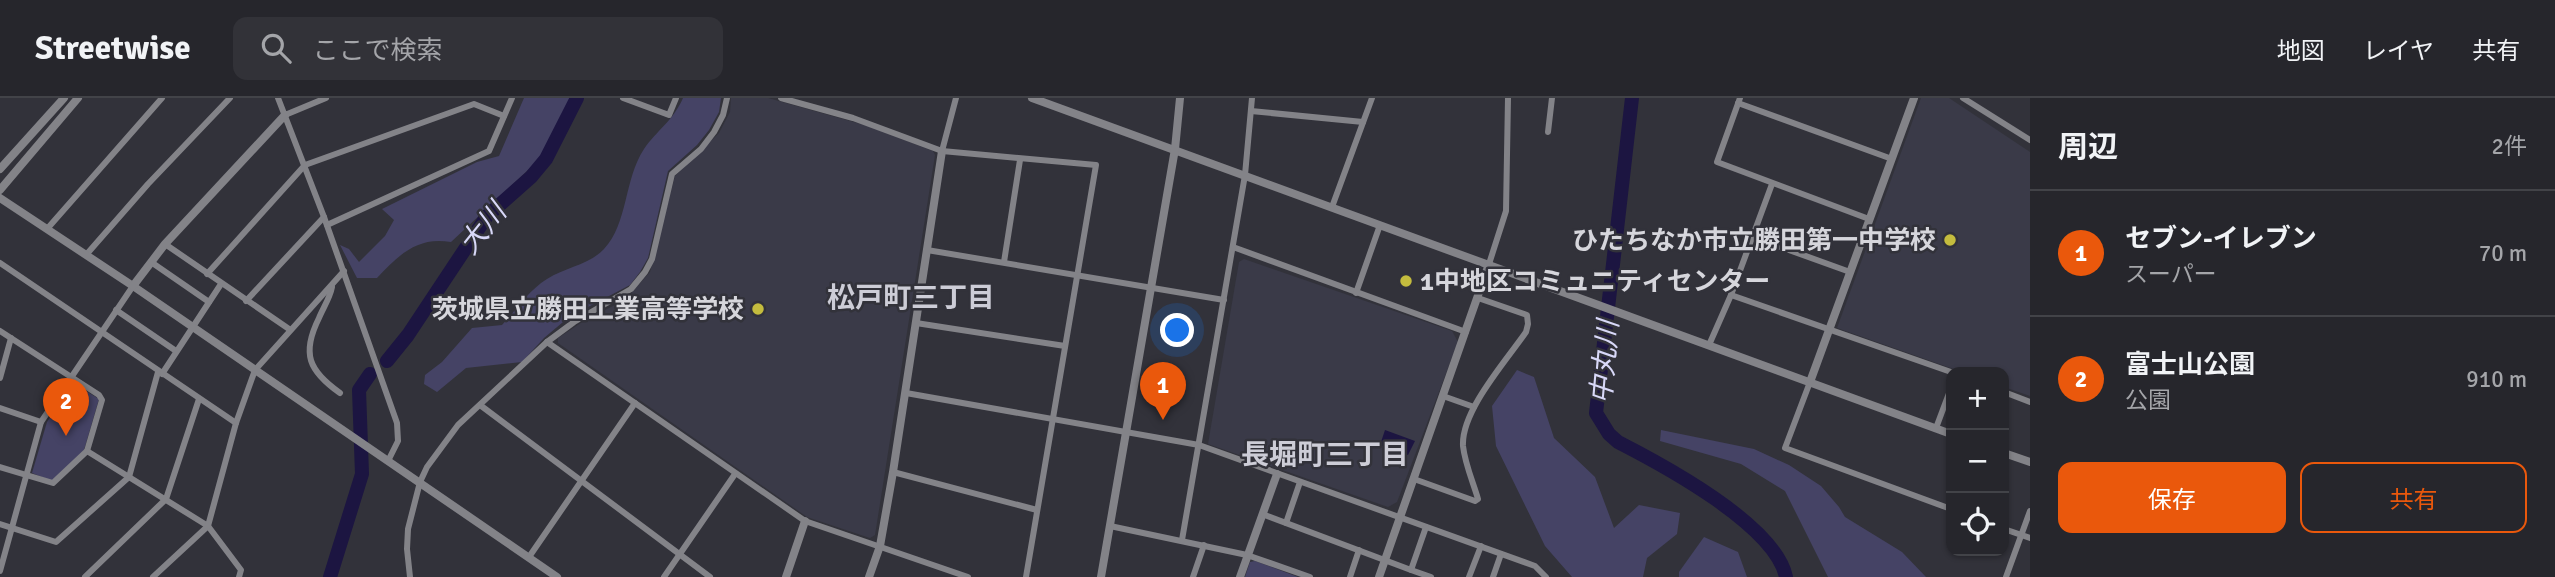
<!DOCTYPE html>
<html lang="ja">
<head>
<meta charset="utf-8">
<style>
	body { margin:0; font-family:Signika,"Noto Sans JP",sans-serif; background:#323238; color:#f1f3f6 }
	.controls { position:absolute; right:21px; bottom:21px; display:grid; overflow:hidden; border-radius:14px; box-shadow:0 2px 5px #0004 }
	.controls button { width:63px; height:63px; display:grid; place-items:center; padding:0; border:0; border-bottom:2px solid #424348; background:#26262c; color:#f1f3f6; font:35px sans-serif }
	.you { position:absolute; left:1178px; top:233px; width:24px; height:24px; margin:-18px; border:5px solid #fff; border-radius:50%; background:#1a73e8; box-shadow:0 0 0 10px #1a73e833 }
	.badge { display:grid; place-items:center; width:46px; height:46px; border-radius:50%; background:#ea580c; color:#fff; font-size:23px; font-weight:700 }
	.pin { position:absolute; translate:-50% -58px; filter:drop-shadow(0 2px 4px #0008) }
	.pin::after { content:''; position:absolute; top:37px; width:24px; height:21px; background:inherit; clip-path:polygon(0 0,100% 0,50% 100%) }
	.list { margin:0; padding:0; list-style:none }
	h2 { display:flex; justify-content:space-between; align-items:center; height:91px; margin:0; padding:0 28px; font-size:30px }
	h2 small { font-size:23px; font-weight:400; color:#a4a5a9 }
	.list li { display:grid; grid-template-columns:46px 1fr auto; gap:21px; align-items:center; box-sizing:border-box; height:126px; padding:0 28px; border-top:2px solid #424348 }
	.list b { display:block; font-size:26px; white-space:nowrap }
	.list p { margin:0; font-size:23px; white-space:nowrap; color:#a4a5a9 }
	.list em { font-size:23px; font-style:normal; color:#a4a5a9 }
	.actions { display:flex; gap:14px; padding:21px 28px }
	.actions a { flex:1; padding:16px 0; border:2px solid #ea580c; border-radius:14px; text-align:center; font-size:24px; color:#ea580c }
	.actions .main { background:#ea580c; color:#fff }
	.icon { flex:none; width:38px; height:38px; fill:none; stroke:currentColor; stroke-width:2; stroke-linecap:round; stroke-linejoin:round }
	.map { position:relative; flex:none; width:2030px; height:479px; overflow:hidden }
	header { display:flex; align-items:center; gap:42px; box-sizing:border-box; height:98px; padding:0 35px; background:#26262c; border-bottom:2px solid #424348 }
	header strong { font-size:33px }
	nav { display:flex; gap:38px; margin-inline-start:auto; font-size:24px }
	.search { width:490px; height:63px; background:#323238; display:flex; align-items:center; gap:18px; box-sizing:border-box; padding:0 24px; border-radius:14px; color:#a4a5a9; font-size:26px }
	main { display:flex }
	aside { flex:1; background:#26262c }
	.map>svg:first-child { display:block }
	.built { fill:#3a3a48 }
	.green { fill:#454365 }
	.water { fill:#1c1541 }
	.lines { fill:none; stroke-linecap:round; stroke-linejoin:round }
	.river { stroke:#1c1541; stroke-width:14 }
	.minor { stroke:#838388; stroke-width:6 }
	.tertiary { stroke:#838388; stroke-width:8 }
	.poi-dot { fill:#c4bc3e; stroke:#32323a; stroke-width:2.5 }
	.labels { text-anchor:middle; stroke-width:5; stroke-linejoin:round; paint-order:stroke }
	.poi-label { font-size:26px; font-weight:bold; fill:#d6d6dc; stroke:#32323a; text-anchor:end }
	.water-label { font-size:28px; font-style:italic; fill:#d8d8f8; stroke:#32323a }
	.neighbourhood-label { font-size:28px; font-weight:bold; fill:#cdcdd7; stroke:#32323a }
</style>
</head>
<body>
<header>
<strong>Streetwise</strong>
<div class="search"><svg class="icon" aria-label="search" viewBox="0 0 24 24"><circle cx="10" cy="10" r="6"/><path d="M15 15l6 6"/></svg>ここで検索</div>
<nav><a>地図</a><a>レイヤ</a><a>共有</a></nav>
</header>
<main>
<div class="map">
<svg width="2030" height="479" viewBox="0 0 2030 479">
	<rect width="100%" height="100%" fill="#32323a"/>
	<g class="built">
		<path d="M731,0H768L868,28L933,53L935,57L875,437L870,440L807,419L558,245V240L587,221L625,202L650,174L675,78L719,35L730,14Z"/>
		<path d="M1921,0H1949L2030,54V298L2004,289V274H1962L1837,230Z"/>
		<path d="M1244,161L1452,233L1458,244L1397,404L1388,409L1208,346L1239,164Z"/>
	</g>
	<g class="green">
		<path d="M524,0H570L543,58L451,144C417,138 399,157 377,180H357L340,147L349,151L359,164L385,138L394,122L382,111L477,64L499,58Z"/>
		<path d="M683,0H721L719,14L709,32L697,47L668,73L648,160L640,174L630,187L569,219L544,240L522,264L466,270L437,294L424,286L425,277L442,264L472,230L502,227C517,211 529,192 547,181C566,169 589,167 604,151C628,126 624,81 644,51C657,32 673,23 683,0Z"/>
		<path d="M1517,272L1534,279L1554,340L1595,379L1614,430L1639,407L1680,415L1677,436L1647,460L1643,479H1572L1545,448L1496,348L1492,308Z"/>
		<path d="M73,285L99,301L84,352L52,383L32,375L47,324Z"/>
		<path d="M1661,332L1754,351L1789,367L1821,388L1839,409L1845,419L1902,454L1926,479H1828L1785,393L1741,366L1660,343Z"/>
		<path d="M1704,439L1738,454L1747,479H1679V474Z"/>
		<path d="M1255,463L1298,479H1245L1250,464Z"/>
	</g>
	<path class="water" d="M1385,332L1415,343L1408,357L1380,347Z"/>
	<g class="lines">
		<g class="river">
			<path d="M1632,0L1596,315L1609,336L1618,344C1663,367 1775,427 1786,479"/>
			<path d="M387,263L408,237L487,118L531,79L546,61L577,0"/>
			<path d="M330,479L362,376L359,292L370,276"/>
		</g>
		<g class="minor">
			<path d="M278,0L324,119L397,325L398,343L388,363"/>
			<path d="M623,0L669,17L676,0"/>
			<path d="M781,0L853,20L942,53L1096,67L1026,479"/>
			<path d="M1740,0L1717,64L1869,121"/>
			<path d="M1963,0L2030,42"/>
			<path d="M1738,5L1892,61"/>
			<path d="M1251,13L1363,24"/>
			<path d="M285,17L326,0"/>
			<path d="M1548,34L1552,0"/>
			<path d="M942,53L956,0"/>
			<path d="M1332,109L1372,0"/>
			<path d="M327,127L489,53L512,0"/>
			<path d="M47,131L162,0"/>
			<path d="M1753,139L1850,174"/>
			<path d="M165,146L289,231"/>
			<path d="M1233,149L1466,234"/>
			<path d="M927,152L1224,202"/>
			<path d="M86,157L148,86L230,0"/>
			<path d="M151,164L209,204"/>
			<path d="M1004,164L1020,62"/>
			<path d="M0,165L236,325"/>
			<path d="M1489,166L1506,113L1508,0"/>
			<path d="M207,176L305,67L474,6L504,18"/>
			<path d="M332,189C330,200 323,210 319,220C301,256 309,273 340,295"/>
			<path d="M1356,195L1380,127"/>
			<path d="M1731,197L1951,274"/>
			<path d="M246,203L324,119"/>
			<path d="M116,212L176,253"/>
			<path d="M916,225L1065,248"/>
			<path d="M0,233L99,297L102,302L87,353L53,385L0,369"/>
			<path d="M547,244L805,423L968,479"/>
			<path d="M1709,247L1731,197L1772,86"/>
			<path d="M162,276L221,186"/>
			<path d="M0,280L11,240"/>
			<path d="M1810,284L1785,350L1951,411"/>
			<path d="M2004,294L2030,304"/>
			<path d="M906,295L1199,347L1535,468L1546,479"/>
			<path d="M1443,298L1474,309"/>
			<path d="M480,307L710,479"/>
			<path d="M0,310L41,324"/>
			<path d="M1936,330L1951,290"/>
			<path d="M87,353L208,428L241,472L239,479"/>
			<path d="M893,374L1037,412"/>
			<path d="M1414,381L1475,403L1478,401C1473,384 1465,366 1463,348C1461,313 1506,263 1526,234L1528,226L1527,217L1478,200"/>
			<path d="M1262,416L1411,472"/>
			<path d="M1286,425L1300,384"/>
			<path d="M0,426L56,444L129,379L158,274"/>
			<path d="M1110,428L1247,457L1310,479"/>
			<path d="M1426,429L1411,472L1431,479"/>
			<path d="M2004,431L2030,440"/>
			<path d="M1182,442L1245,77L1252,0"/>
			<path d="M529,459L635,305"/>
			<path d="M0,473L41,324L133,188"/>
			<path d="M85,479L166,401L199,301"/>
			<path d="M153,479L208,428L236,325L255,272L344,173"/>
			<path d="M410,479L407,451L408,431L420,384L427,369L458,327L547,244L574,224L631,191L645,174L652,161L672,76L701,51L714,34L723,17L727,0"/>
			<path d="M664,479L735,376"/>
			<path d="M1193,479L1204,447"/>
			<path d="M1350,479L1359,452"/>
			<path d="M1469,479L1481,448"/>
			<path d="M1493,479L1501,456"/>
			<path d="M2006,479L2030,413"/>
		</g>
		<g class="tertiary">
			<path d="M1032,0L1951,336"/>
			<path d="M0,71L64,0"/>
			<path d="M0,92L78,0"/>
			<path d="M0,100L133,188L557,479"/>
			<path d="M133,188L165,146L285,17"/>
			<path d="M1810,284L1914,0"/>
			<path d="M2004,355L2030,364"/>
			<path d="M786,479L805,423"/>
			<path d="M869,479L880,448L893,374L942,53"/>
			<path d="M1101,479L1175,51L1180,0"/>
			<path d="M1240,479L1277,376"/>
			<path d="M1379,479L1489,166"/>
		</g>
	</g>
	<g class="poi-dot">
		<circle cx="1950" cy="142" r="7"/>
		<circle cx="1406" cy="183" r="7"/>
		<circle cx="758" cy="211" r="7"/>
	</g>
	<g class="labels">
		<g class="poi-label">
			<text x="1936" y="151">ひたちなか市立勝田第一中学校</text>
			<text x="1420" y="192" text-anchor="start">1中地区コミュニティセンター</text>
			<text x="744" y="220">茨城県立勝田工業高等学校</text>
		</g>
		<g class="water-label">
			<text transform="translate(482 130) rotate(-51)" y="10">大川</text>
			<text transform="translate(1604 264) rotate(-85)" y="10">中丸川</text>
		</g>
		<g class="neighbourhood-label">
			<text x="911" y="209">松戸町三丁目</text>
			<text x="1325" y="366">長堀町三丁目</text>
		</g>
	</g>
</svg>
<div class="controls">
<button>+</button>
<button>−</button>
<button><svg class="icon" aria-label="locate" viewBox="0 0 24 24"><circle cx="12" cy="12" r="6"/><path d="M12 2v4M12 18v4M2 12h4M18 12h4"/></svg></button>
</div>
<div class="you"></div>
<div class="pin badge" style="left:1163px;top:322px">1</div>
<div class="pin badge" style="left:66px;top:338px">2</div>
</div>
<aside>
<h2>周辺<small>2件</small></h2>
<ul class="list">
<li><span class="badge">1</span><div><b>セブン-イレブン</b><p>スーパー</p></div><em>70 m</em></li>
<li><span class="badge">2</span><div><b>富士山公園</b><p>公園</p></div><em>910 m</em></li>
</ul>
<div class="actions"><a class="main">保存</a><a>共有</a></div>
</aside>
</main>
</body>
</html>
